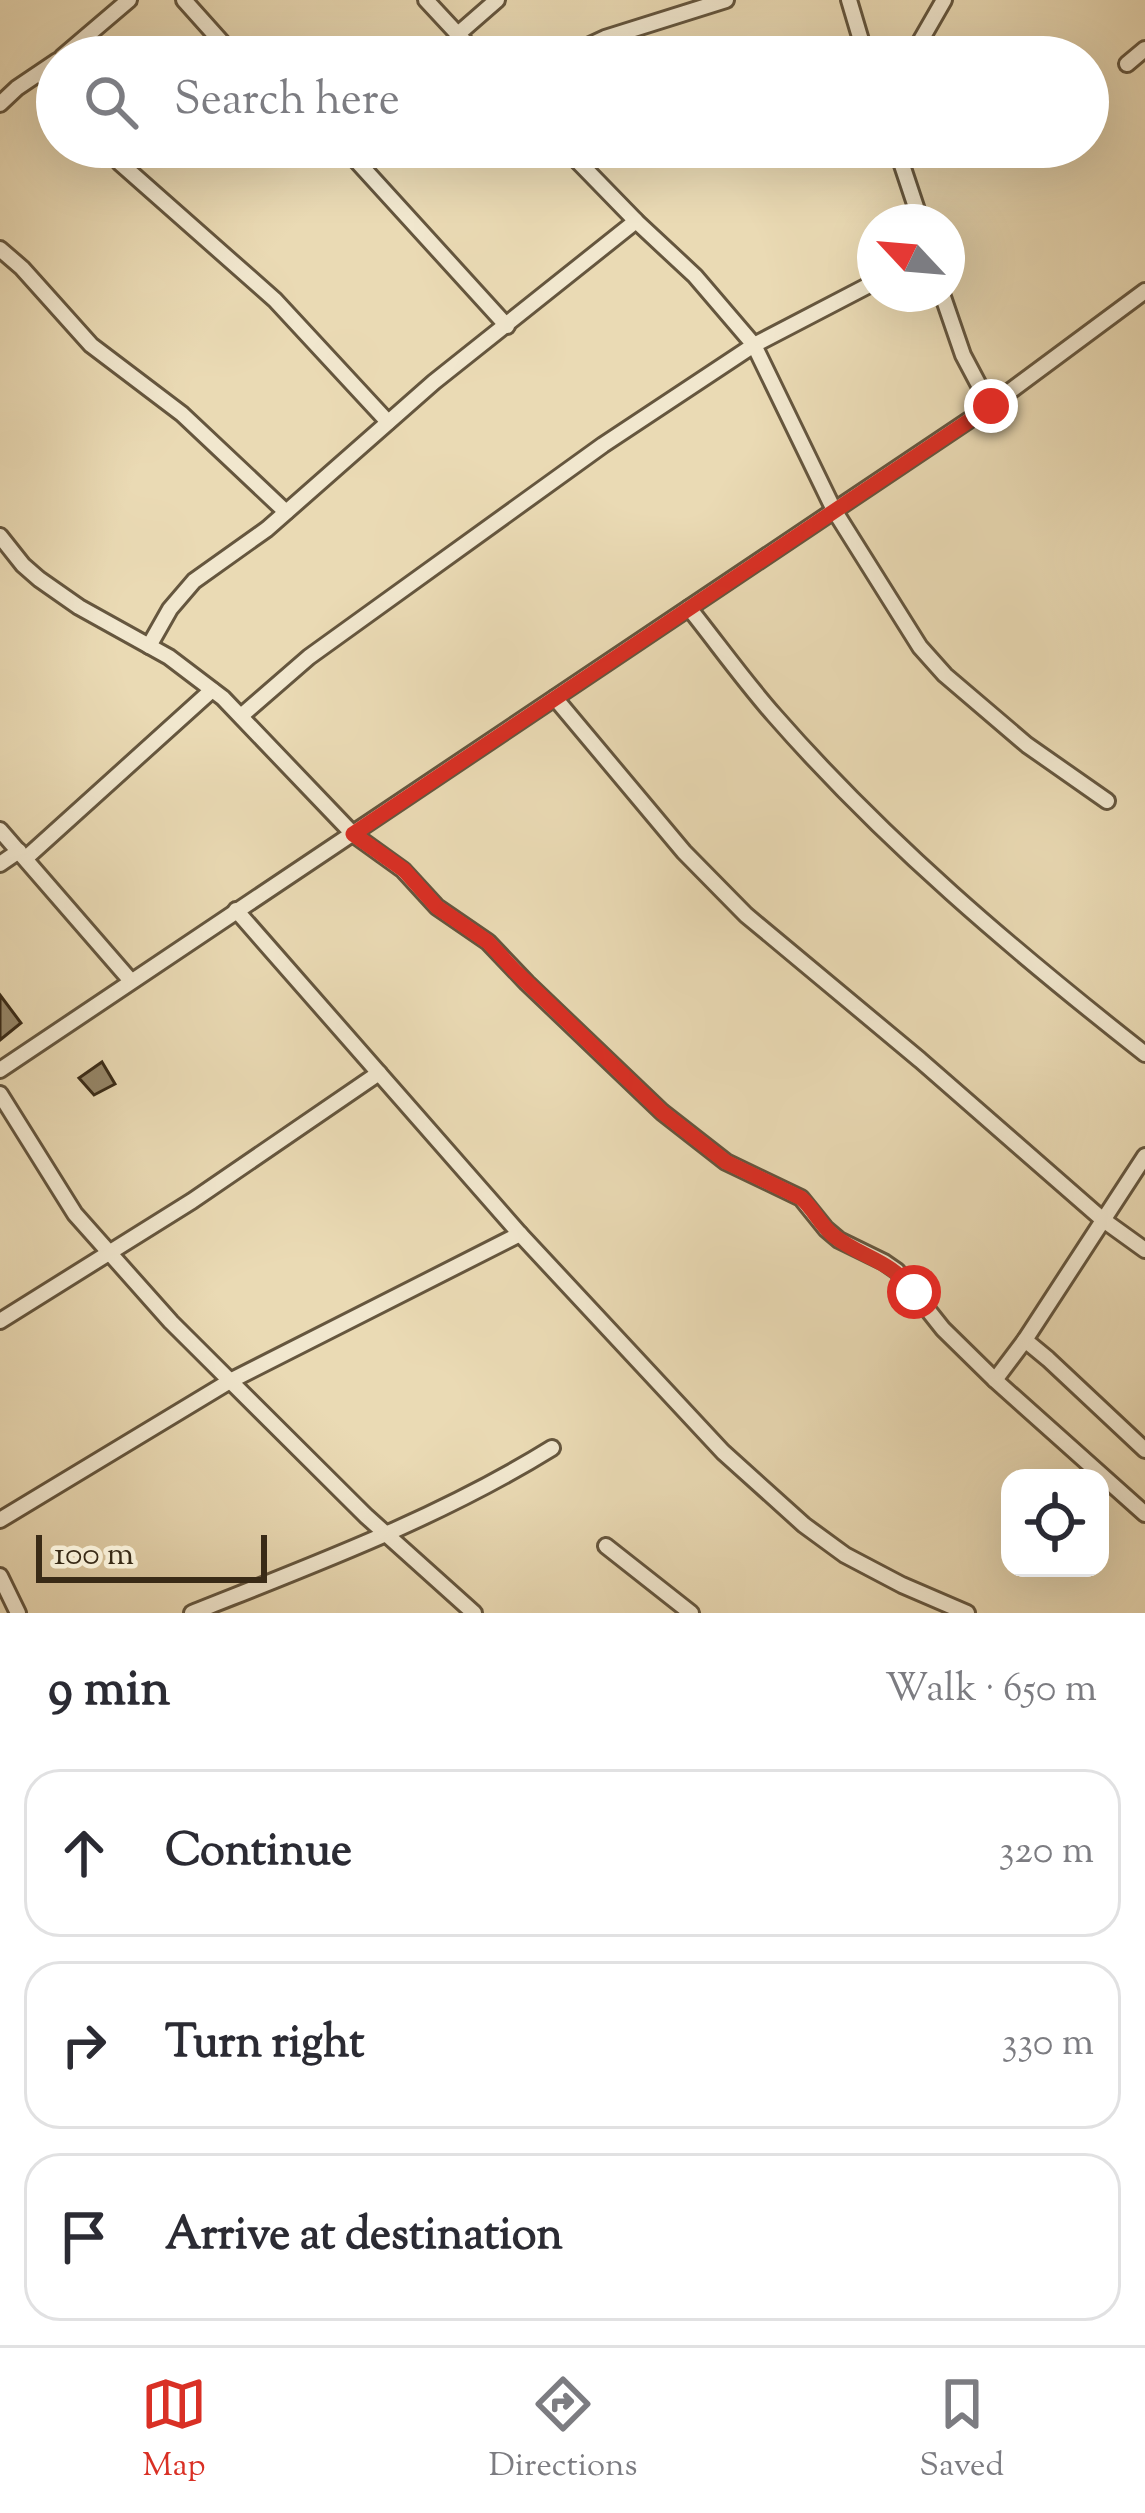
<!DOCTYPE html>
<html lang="en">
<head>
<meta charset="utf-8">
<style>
	body { margin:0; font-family:"Sorts Mill Goudy",serif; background:#f2f2f3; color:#2b2b33 }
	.controls { position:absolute; right:36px; bottom:36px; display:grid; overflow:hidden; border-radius:24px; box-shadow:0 12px 48px #0002 }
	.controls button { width:108px; height:108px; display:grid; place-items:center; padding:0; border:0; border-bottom:3px solid #e1e1e2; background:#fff; color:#2b2b33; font:60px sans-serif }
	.compass { position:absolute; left:857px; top:204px; width:108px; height:108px; border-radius:50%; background:#fff; box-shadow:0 12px 48px #0002; rotate:296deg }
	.scale { position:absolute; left:36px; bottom:30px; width:231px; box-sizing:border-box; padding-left:12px; border:6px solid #392a16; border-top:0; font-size:33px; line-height:42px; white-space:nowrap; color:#392a16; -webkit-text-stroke:9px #f1e7ce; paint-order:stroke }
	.stop { position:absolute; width:36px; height:36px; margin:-27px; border:9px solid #d93025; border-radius:50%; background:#fff }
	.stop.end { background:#d93025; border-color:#fff; box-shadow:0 3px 12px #0008 }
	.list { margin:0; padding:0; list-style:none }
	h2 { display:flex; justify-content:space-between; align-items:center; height:156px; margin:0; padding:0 48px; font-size:51px }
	h2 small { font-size:39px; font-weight:400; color:#7c7c81 }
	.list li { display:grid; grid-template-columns:78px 1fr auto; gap:36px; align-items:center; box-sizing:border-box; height:168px; margin:0 24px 24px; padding:0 24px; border:3px solid #e1e1e2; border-radius:36px }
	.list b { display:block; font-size:45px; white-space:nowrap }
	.list em { font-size:39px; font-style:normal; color:#7c7c81 }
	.icon { flex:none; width:66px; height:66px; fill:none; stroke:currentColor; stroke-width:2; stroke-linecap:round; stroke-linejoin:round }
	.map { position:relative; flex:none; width:1145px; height:1613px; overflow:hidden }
	.search { position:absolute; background:#fff; box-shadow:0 12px 48px #0002; left:36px; right:36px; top:36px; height:132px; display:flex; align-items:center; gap:30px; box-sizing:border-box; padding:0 42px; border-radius:66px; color:#7c7c81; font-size:45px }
	.sheet { height:732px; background:#fff }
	nav { display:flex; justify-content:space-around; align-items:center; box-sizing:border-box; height:168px; border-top:3px solid #e1e1e2; background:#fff; font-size:33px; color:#7c7c81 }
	nav a { display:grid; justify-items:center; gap:6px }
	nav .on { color:#d93025 }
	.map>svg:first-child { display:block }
	.building { fill:#958668; stroke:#392a16; stroke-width:3 }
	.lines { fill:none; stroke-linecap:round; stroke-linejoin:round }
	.street-casing { stroke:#65563e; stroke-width:20 }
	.street { stroke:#f1e7ce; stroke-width:14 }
	.route { stroke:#d93025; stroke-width:15 }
</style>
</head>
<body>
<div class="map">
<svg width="1145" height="1613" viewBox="0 0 1145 1613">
	<rect width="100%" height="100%" fill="#eadab4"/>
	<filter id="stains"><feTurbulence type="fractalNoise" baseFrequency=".00167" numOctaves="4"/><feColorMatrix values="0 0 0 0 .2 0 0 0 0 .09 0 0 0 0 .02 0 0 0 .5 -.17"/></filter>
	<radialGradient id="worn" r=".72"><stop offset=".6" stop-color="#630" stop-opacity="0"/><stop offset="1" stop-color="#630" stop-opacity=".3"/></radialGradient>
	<g class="building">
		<path d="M0,995L21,1023L0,1040Z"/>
		<path d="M102,1062L115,1084L94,1095L79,1078Z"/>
	</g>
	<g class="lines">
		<defs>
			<g id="street">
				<path d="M184,0L235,57"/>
				<path d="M426,0L479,57"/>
				<path d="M849,0L866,57"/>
				<path d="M458,34L497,0"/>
				<path d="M62,57L129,0"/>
				<path d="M564,57L605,38L726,0"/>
				<path d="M897,57L917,47L944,0"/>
				<path d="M1127,64L1145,49"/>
				<path d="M40,74L57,92"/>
				<path d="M0,104L17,88L57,61"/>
				<path d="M106,147L120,163L275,300L388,422"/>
				<path d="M344,147L507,326"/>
				<path d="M564,147L636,221L695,276L754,345L834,510L920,647L945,675L1027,745L1107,801"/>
				<path d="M896,147L921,222"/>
				<path d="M0,249L22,268L91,345L182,414L286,512"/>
				<path d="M942,294L963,355L990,406"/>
				<path d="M0,536L23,565L39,579L79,607L169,657L223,698L353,834L403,870L437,907L488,942L527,983L662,1112L726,1162L801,1198L826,1229L839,1240L884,1262L897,1271L943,1329L995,1380L1145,1514"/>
				<path d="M689,608C717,643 744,681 774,715C885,842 1013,950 1145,1054"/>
				<path d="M149,646L170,609L194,581L267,529L434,382L636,221"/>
				<path d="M555,698L684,852L746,915L920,1060L1102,1219L1145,1250"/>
				<path d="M241,716L309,657L603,445L754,345L875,282"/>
				<path d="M0,830L131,981"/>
				<path d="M26,858L212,690"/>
				<path d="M0,864L19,851"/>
				<path d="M236,910L520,1234L723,1452L804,1525L845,1555L902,1585L967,1613"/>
				<path d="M0,1070L990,406L1145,291"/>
				<path d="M0,1094L75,1214L171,1322L366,1516L474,1613"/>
				<path d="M0,1321L192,1201L379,1073"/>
				<path d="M1025,1340L1048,1359L1145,1450"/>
				<path d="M995,1380L1025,1340L1145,1156"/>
				<path d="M0,1520L230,1381L520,1234"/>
				<path d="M606,1546L691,1613"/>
				<path d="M0,1576L18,1613"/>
				<path d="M192,1613C315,1564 439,1518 552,1448"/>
			</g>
		</defs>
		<use href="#street" class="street-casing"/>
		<use href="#street" class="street"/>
	</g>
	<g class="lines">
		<path class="route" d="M914,1292C891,1260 862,1258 834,1236C820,1225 814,1209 801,1198L726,1162L662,1112L516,972L488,942L437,907L404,870L353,834L991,406"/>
	</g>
	<rect width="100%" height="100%" filter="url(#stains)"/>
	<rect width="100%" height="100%" fill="url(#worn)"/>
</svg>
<div class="controls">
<button><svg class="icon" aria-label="locate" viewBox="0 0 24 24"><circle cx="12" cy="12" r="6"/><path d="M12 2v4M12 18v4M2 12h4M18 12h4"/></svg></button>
</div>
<svg class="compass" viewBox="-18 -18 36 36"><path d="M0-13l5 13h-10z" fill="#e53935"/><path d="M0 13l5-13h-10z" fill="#7c7c81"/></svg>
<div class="scale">100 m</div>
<div class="stop" style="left:914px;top:1292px"></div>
<div class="stop end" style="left:991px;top:406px"></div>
<div class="search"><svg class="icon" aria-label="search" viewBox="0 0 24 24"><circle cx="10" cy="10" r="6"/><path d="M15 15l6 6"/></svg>Search here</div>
</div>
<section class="sheet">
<h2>9 min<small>Walk · 650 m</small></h2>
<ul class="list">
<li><svg class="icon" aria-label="ahead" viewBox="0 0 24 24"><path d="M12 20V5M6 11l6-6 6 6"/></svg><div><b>Continue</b></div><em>320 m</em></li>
<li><svg class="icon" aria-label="right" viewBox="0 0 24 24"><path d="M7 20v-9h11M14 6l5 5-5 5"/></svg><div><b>Turn right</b></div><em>330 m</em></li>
<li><svg class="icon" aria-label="arrive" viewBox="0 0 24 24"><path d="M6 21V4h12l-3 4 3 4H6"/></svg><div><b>Arrive at destination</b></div></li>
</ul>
</section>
<nav>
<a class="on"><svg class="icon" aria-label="map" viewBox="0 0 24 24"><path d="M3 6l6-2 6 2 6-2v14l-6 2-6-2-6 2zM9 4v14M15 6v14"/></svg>Map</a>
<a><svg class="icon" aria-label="directions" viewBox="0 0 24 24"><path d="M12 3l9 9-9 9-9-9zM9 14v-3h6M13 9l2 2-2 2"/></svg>Directions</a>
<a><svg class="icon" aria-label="saved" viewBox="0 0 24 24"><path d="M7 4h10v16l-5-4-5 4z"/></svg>Saved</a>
</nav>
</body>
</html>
